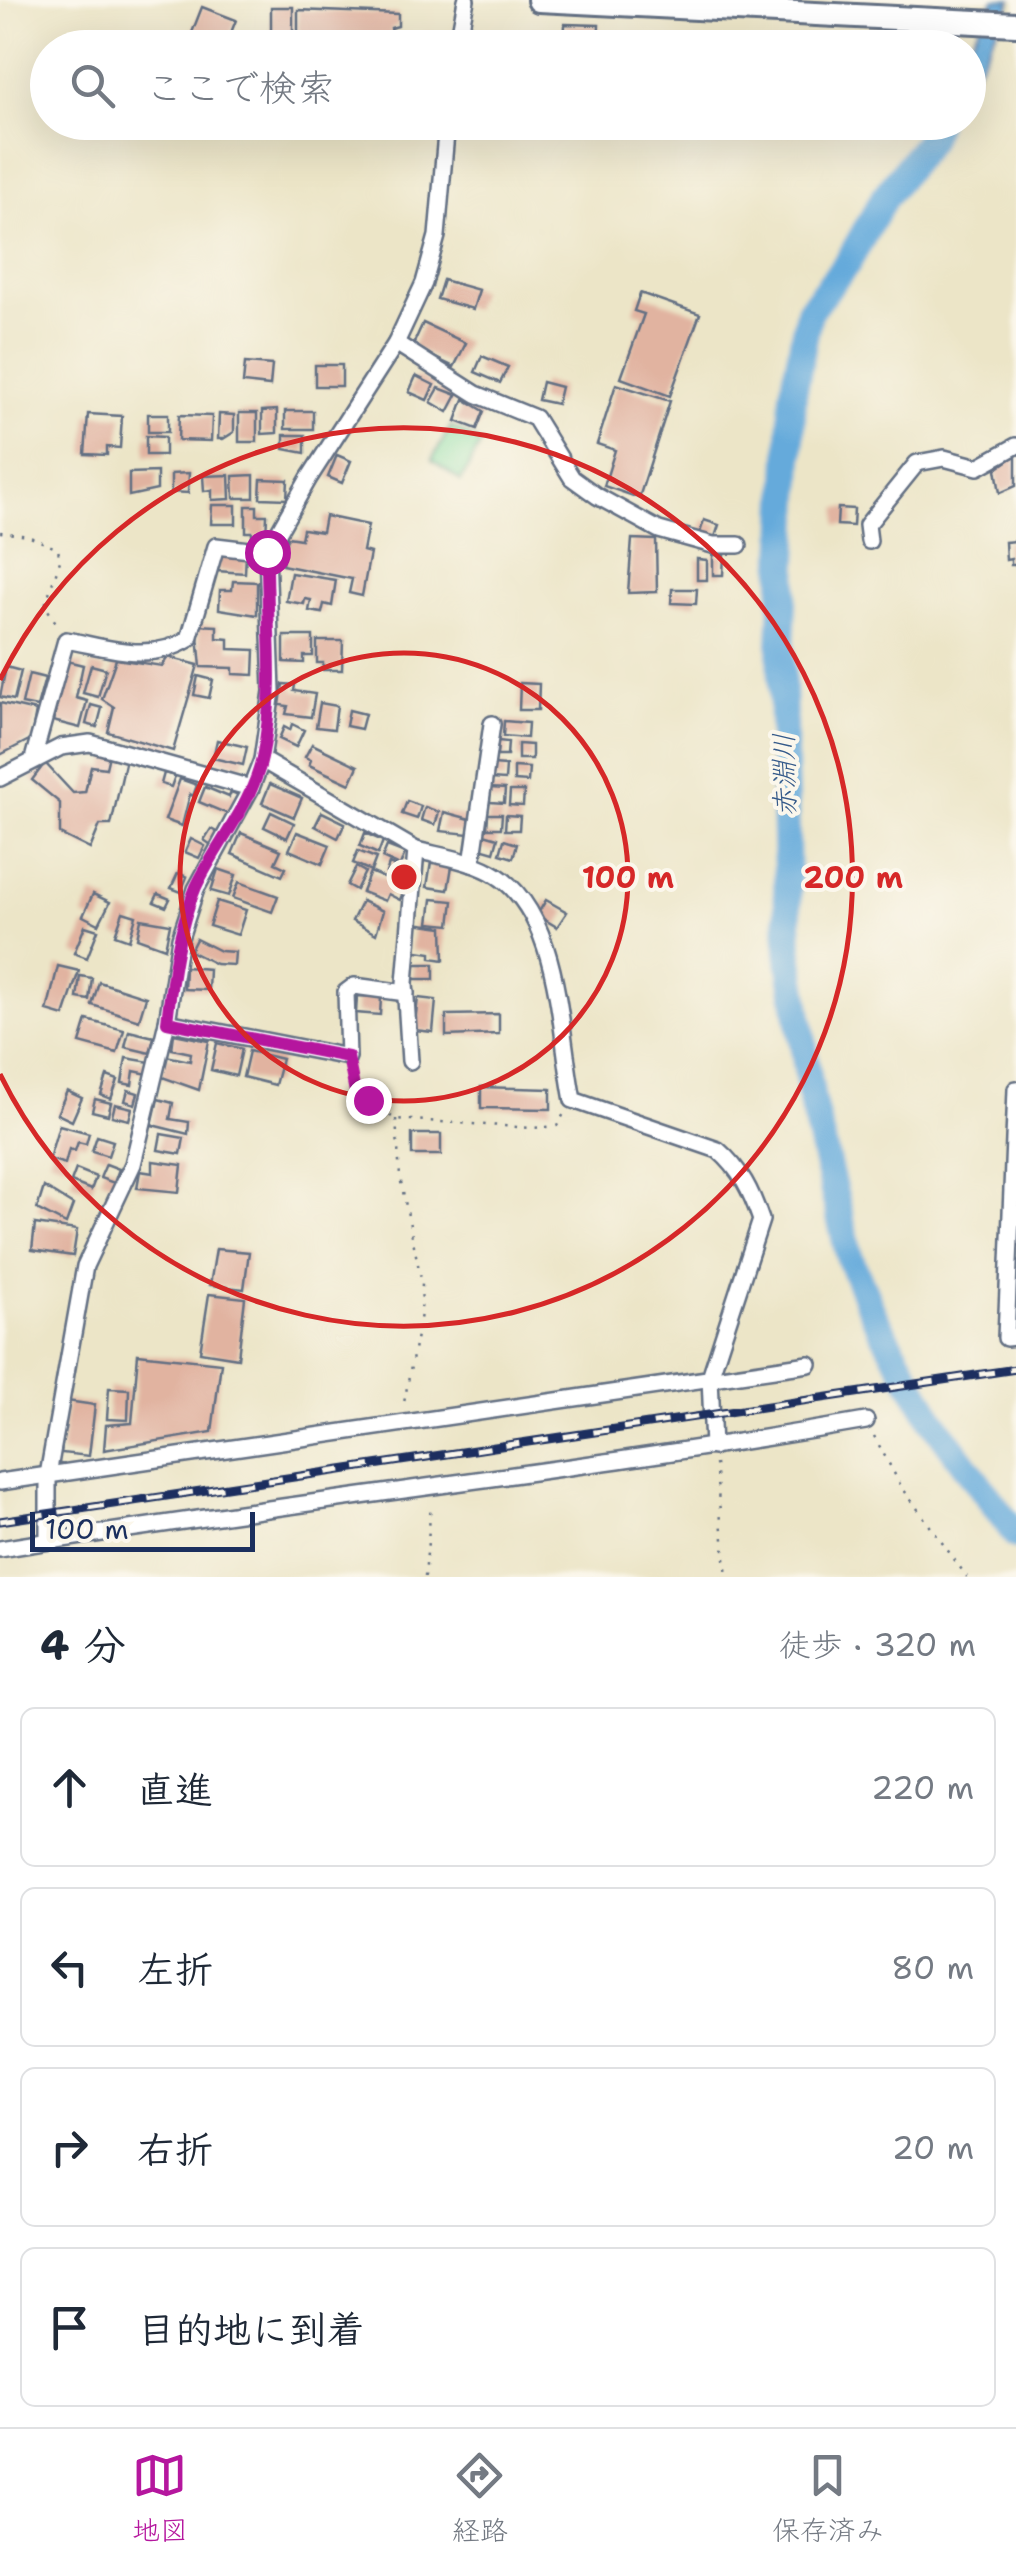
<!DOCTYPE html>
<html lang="ja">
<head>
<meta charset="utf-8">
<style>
	body { margin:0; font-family:"Shantell Sans","Klee One",sans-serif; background:#f6f6f7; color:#1f2937 }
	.scale { position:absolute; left:30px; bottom:25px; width:225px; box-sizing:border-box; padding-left:10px; border:5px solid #1b2f5e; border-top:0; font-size:28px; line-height:35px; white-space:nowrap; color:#1b2f5e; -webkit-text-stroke:8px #fbf7ec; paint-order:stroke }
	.stop { position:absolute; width:30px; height:30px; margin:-22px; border:8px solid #b5179e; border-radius:50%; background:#fff }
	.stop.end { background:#b5179e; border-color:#fff; box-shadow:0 2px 10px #0008 }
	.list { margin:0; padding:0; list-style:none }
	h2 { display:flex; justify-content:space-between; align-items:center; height:130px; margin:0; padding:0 40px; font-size:42px }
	h2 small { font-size:32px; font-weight:400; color:#747a83 }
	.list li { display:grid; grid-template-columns:65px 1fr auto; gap:30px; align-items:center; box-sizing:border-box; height:160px; margin:0 20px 20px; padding:0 20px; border:2px solid #e0e1e3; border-radius:15px }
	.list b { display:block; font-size:38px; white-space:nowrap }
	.list em { font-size:32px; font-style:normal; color:#747a83 }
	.icon { flex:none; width:55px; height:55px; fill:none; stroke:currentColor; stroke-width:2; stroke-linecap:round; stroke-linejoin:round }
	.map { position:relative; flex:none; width:1016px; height:1577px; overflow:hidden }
	.search { position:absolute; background:#fff; box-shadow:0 10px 40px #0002; left:30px; right:30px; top:30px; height:110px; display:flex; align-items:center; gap:25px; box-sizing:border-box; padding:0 35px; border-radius:55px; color:#747a83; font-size:38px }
	.sheet { height:850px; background:#fff }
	nav { display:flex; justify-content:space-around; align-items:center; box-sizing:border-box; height:140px; border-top:2px solid #e0e1e3; background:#fff; font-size:28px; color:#747a83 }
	nav a { display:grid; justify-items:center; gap:5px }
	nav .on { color:#b5179e }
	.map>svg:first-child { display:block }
	.green { fill:#84da9e; stroke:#50847e; stroke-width:2.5 }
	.water { fill:#65aadb; stroke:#406c9c; stroke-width:2.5 }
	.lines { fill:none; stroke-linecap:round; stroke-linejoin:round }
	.river { stroke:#65aadb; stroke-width:28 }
	.building { fill:#e1b3a0 }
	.street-casing { stroke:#646f83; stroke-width:20 }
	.secondary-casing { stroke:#646f83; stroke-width:28 }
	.path { stroke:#646f83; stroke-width:2.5; stroke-dasharray:2.5 8; stroke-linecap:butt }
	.street { stroke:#fff; stroke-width:15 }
	.secondary { stroke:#fff; stroke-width:22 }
	.rail-casing { stroke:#1b2f5e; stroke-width:9 }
	.rail { stroke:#fbf7ec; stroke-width:5; stroke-dasharray:15; stroke-linecap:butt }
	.route { stroke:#b5179e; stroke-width:12 }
	.ring { fill:none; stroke:#d62828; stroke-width:5 }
	.labels { text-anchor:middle; stroke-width:8; stroke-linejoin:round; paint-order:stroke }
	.water-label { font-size:28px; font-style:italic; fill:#355a8a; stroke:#fbf7ec }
	.centre { fill:#d62828; stroke:#fbf7ec; stroke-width:5 }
	.ring-label { font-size:30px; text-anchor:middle; font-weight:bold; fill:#d62828; stroke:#fbf7ec; stroke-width:8; stroke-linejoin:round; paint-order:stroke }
</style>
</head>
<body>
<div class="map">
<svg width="1016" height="1577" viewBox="0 0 1016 1577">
	<rect width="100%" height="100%" fill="#fbf7ec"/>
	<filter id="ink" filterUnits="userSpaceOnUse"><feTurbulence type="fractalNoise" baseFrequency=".01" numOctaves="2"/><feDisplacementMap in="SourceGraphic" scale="20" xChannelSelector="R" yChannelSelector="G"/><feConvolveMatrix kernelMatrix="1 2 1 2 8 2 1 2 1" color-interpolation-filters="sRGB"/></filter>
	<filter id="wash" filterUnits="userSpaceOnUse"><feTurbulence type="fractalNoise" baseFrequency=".0048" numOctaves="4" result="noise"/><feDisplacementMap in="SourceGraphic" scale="40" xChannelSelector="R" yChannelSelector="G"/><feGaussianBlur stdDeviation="2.25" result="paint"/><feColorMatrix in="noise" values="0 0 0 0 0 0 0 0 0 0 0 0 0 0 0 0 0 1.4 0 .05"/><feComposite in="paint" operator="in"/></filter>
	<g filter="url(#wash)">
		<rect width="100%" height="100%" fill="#ece5c7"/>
		<path class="green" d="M451,426L481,443L461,481L432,460Z"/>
		<g class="water">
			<path d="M994,0H1012L969,85L967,48Z"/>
			<path d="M925,123H944L910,171Z"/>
		</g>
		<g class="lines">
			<path class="river" d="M935,122L927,142L885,196L848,262L809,311L793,394L781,644L789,953L812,1101L850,1259L874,1316L933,1421L1016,1535"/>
		</g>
		<g id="blocks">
			<g class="building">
				<path d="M202,7L236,20L225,48H186Z"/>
				<rect x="271" y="7" width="22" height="41"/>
				<path d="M298,10L398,14V26L391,28L392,37L378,36V48H298Z"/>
				<path d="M565,24L599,25L598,48H564Z"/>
				<path d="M426,32L446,36L444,48H423Z"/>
				<path d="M443,280L479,290L473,309L437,299Z"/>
				<path d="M640,293L700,314L670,396L621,378L644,314L634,311Z"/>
				<path d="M423,323L466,343L454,367L412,347Z"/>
				<path d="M482,356L508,367L500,383L475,372Z"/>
				<path d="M245,363L272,365L270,386L243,383Z"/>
				<rect x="315" y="365" width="27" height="21"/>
				<path d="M416,376L434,385L427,400L409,392Z"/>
				<path d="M542,382L561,387L557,404L538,400Z"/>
				<path d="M616,384L670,401L639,498L604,486L615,450L597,444Z"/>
				<path d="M439,388L457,395L448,412L431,402Z"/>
				<path d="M464,399L484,411L477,429L456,421Z"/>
				<path d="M277,410V433L262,434V411Z"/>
				<rect x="285" y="411" width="28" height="18"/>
				<rect x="239" y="413" width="18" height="29"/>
				<path d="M88,414L122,416L120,448L107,447V455L85,454Z"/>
				<rect x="148" y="414" width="20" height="18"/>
				<path d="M219,414L234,415V432L223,439H218Z"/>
				<path d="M179,415L212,416L211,441L178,440Z"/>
				<path d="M284,435H305V453L284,449Z"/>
				<path d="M146,436L165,437V455H146Z"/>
				<path d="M337,455L351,461L342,483L328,477Z"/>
				<path d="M1016,455V486L1000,493L996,469Z"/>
				<path d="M157,472V490L129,496V473Z"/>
				<path d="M189,473L188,493L171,492V474Z"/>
				<path d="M229,475L230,499L212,500V490L204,491L203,476Z"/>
				<path d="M254,475V498H234L233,476Z"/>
				<path d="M261,479L288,480L287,499L260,498Z"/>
				<path d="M212,505H236V524H211Z"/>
				<path d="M246,506H257V515H267L266,538H252V532H246Z"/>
				<path d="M838,508L854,509L853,526L837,525Z"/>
				<path d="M325,516L368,525L363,551L370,553L362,596L349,593L352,579L282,565L287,537L301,539L303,529L322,532Z"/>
				<path d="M704,520L719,525L715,537L700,533Z"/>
				<path d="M632,539L656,540L657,592L628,593Z"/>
				<path d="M1016,541V565H1011V559L1006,560L1005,542Z"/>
				<path d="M218,553L246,554L245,573L217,571Z"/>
				<path d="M713,555H724L723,575H713Z"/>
				<path d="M697,559L707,560V580H697Z"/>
				<path d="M291,573L336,580L332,606L324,604L322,613L309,611L311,600L305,599L304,604L286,601Z"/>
				<path d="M233,581L257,582V615L219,609L220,590H232Z"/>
				<path d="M672,589H697L696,604L671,603Z"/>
				<path d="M197,625L217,626V638L229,639V649L255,650L254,675L233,674V668L201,667Z"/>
				<path d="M284,636H313V656H304V663L284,662Z"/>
				<path d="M317,641H343L342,670H323V663H317Z"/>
				<path d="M168,657L198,665L173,751L108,732L114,707L102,699L116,659L162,666Z"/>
				<path d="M67,661L83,665L76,698L87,701L80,728L53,721Z"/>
				<path d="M91,665L106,669L98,697L83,693Z"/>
				<path d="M6,667L21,671L14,700L0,697Z"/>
				<path d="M29,674L45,678L37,707L22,704Z"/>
				<path d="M198,676L213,680L209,698L194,695Z"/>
				<path d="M520,683L539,684L538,710H519Z"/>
				<path d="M283,684L295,685L294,691L315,694L311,717L286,714L288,706L280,705Z"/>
				<path d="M0,703L36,711L31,739L0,755Z"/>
				<path d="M320,703L337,706L334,729L316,727Z"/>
				<path d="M91,705L102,708L97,727L86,724Z"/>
				<path d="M349,710L365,714L361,729L346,726Z"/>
				<path d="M504,721L528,723L527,738L503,736Z"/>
				<path d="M292,724L304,730L296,747L279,739L284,727L290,730Z"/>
				<path d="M217,740L247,747L243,765L213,758Z"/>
				<path d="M498,741L508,742L507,756H497Z"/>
				<path d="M312,744L358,766L350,784L309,765L311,760L305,757Z"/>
				<path d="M518,744L532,745V759H518Z"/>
				<path d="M109,755L126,759L111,825H100L90,849L60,834V803L32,780L45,763L73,793L85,792L91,766L106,768Z"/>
				<path d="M492,765L506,766L505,780L491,779Z"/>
				<path d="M514,767L529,768L528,782L514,781Z"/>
				<path d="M164,773L175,776L171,787L161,784Z"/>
				<path d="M180,779L197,785L193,796L190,794L182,826L165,820Z"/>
				<path d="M270,784L302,798L294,817L262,803Z"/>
				<path d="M205,787L229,797L231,792L239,795L230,815L199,802Z"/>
				<path d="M490,788L505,789L504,803L490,802Z"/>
				<path d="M510,791H524L523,806L509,805Z"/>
				<path d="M407,801L421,806L417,819L402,814Z"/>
				<path d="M425,807L439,812L435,825L421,820Z"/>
				<path d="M271,812L294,823L287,838L264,827Z"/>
				<path d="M322,812L345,823L338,838L315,826Z"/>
				<path d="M444,812L470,819L468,834L440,831Z"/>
				<path d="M488,814H502L501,828H487Z"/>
				<path d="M506,815L520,816L519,830H505Z"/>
				<path d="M211,829L222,835L214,847L204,840Z"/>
				<path d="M297,832L330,845L322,864L289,850Z"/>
				<path d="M241,833L281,850L275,863L286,868L282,876L232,854Z"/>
				<path d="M365,833L383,841L378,854L360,846Z"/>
				<path d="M484,834L498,838L494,852L480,848Z"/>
				<path d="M191,839L205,846L199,858L185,852Z"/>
				<path d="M504,840L517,844L513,858L500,854Z"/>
				<path d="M387,846L405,853L400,866L382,858Z"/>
				<path d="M358,851L376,858L371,871L353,863Z"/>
				<path d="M431,862L452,866L448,890L427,887Z"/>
				<path d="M389,864L408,872L404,880L386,873Z"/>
				<path d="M356,867L365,872L356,890L347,885Z"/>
				<path d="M218,869L236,875L229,896L211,891Z"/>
				<path d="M370,872L405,887L400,900L388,894L385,901L362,892Z"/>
				<path d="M178,873L187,877L181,892L171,888Z"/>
				<path d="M239,882L278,896L272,912L233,898Z"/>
				<path d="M93,894L110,902L99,924L83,916Z"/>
				<path d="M158,894L170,899L166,907L154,902Z"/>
				<path d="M432,899L453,901L450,925L429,923Z"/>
				<path d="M546,900L567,912L557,927L537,915Z"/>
				<path d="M217,901L246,910L238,935L209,926Z"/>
				<path d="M362,901L383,911L376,934L352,921Z"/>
				<path d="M123,912L136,916L129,940L115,935Z"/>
				<path d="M141,919L170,924L165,948L137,938Z"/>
				<path d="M414,923L443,927L444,960L431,958V953L411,950Z"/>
				<path d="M85,926L98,930L87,958L74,953Z"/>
				<path d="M196,939L220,951L235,952L234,965L216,964L190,951Z"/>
				<rect x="413" y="964" width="21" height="15"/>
				<path d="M58,966L79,971L64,1016L47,1011Z"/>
				<path d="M185,967L209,969L208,990L184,989Z"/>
				<path d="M80,976L92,978L89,1000L77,998Z"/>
				<path d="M99,982L146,997L139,1020L92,1005Z"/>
				<path d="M357,996L381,997L380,1015L356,1013Z"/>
				<path d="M418,998L436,1000L433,1032L414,1030Z"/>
				<path d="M499,1014V1034L446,1036V1015Z"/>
				<path d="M87,1020L124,1030L117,1053L80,1043Z"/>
				<path d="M129,1031L154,1037L150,1053L125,1047Z"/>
				<path d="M174,1034L209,1041L199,1090L162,1077L166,1056L190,1061L191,1053L172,1049Z"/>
				<path d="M217,1043L242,1049L236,1076L211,1070Z"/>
				<path d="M249,1051L282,1059L275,1085L243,1077Z"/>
				<path d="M126,1058L150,1062L148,1074L134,1071L132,1085L122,1083Z"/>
				<path d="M107,1076L118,1080L111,1099L101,1095Z"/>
				<path d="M481,1087L551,1089V1109L481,1108Z"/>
				<path d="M128,1090L138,1093L135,1104L125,1101Z"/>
				<path d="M67,1091L82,1098L72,1121L57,1114Z"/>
				<path d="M95,1099L111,1103L108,1115L92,1111Z"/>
				<path d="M158,1099L173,1103L170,1119L189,1122L188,1134L152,1125Z"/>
				<path d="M115,1104L132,1108L129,1120L112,1116Z"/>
				<path d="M59,1125L89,1133L86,1144L78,1142L75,1151L69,1149L65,1164L49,1159Z"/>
				<path d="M161,1134L184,1138L181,1154L158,1150Z"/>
				<rect x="412" y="1134" width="29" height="21"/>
				<path d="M97,1136L113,1141L108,1156L92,1151Z"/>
				<path d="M153,1161L182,1165L179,1192L137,1188L140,1171L153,1173Z"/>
				<path d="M106,1164L119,1169L114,1183L100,1178Z"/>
				<path d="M76,1169L96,1177L91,1190L71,1182Z"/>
				<path d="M44,1187L73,1205L66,1224L37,1209Z"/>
				<path d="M35,1224L77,1230L73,1256L32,1250Z"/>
				<path d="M216,1249L249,1252L244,1289L210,1285Z"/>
				<path d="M209,1294L245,1298L238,1358L200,1352Z"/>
				<path d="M138,1354L221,1363L212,1432L104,1450L106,1425L132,1423Z"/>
				<path d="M109,1388L129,1389L128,1420L107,1419Z"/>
				<path d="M67,1401L95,1405L89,1456L61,1453Z"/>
			</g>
		</g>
	</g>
	<g filter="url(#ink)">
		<use href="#blocks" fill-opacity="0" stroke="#646f83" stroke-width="2.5"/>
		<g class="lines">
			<defs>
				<g id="street">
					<path d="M457,48L466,0"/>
					<path d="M396,343L476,394L535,418L572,478L597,496L659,530L713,545H739"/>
					<path d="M869,541L867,525L917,463L944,458L978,467L1016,446"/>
					<path d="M33,759L66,640C110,648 149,663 189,639L216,546L267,552"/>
					<path d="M262,760L416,850L405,983L410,1061"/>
					<path d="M0,778L61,747L90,743L251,788"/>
					<path d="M416,850C440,856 469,860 491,872C561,910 559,1032 573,1100L718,1150C741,1170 751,1191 761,1220L710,1377L713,1447"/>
					<path d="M472,864L492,724"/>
					<path d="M167,1022L348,1057L346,992L354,986L406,993"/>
					<path d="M1016,1089L1006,1338L1016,1337"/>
					<path d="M0,1482L809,1364"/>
					<path d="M48,1541V1475L85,1266L133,1164L167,1022L180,938L196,889L251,788L262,760L272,691L267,552L309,478L396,343L424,283L437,236L447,122"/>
					<path d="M0,1549C288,1502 578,1471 866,1421"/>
				</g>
				<path id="secondary" d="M539,0L1016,24"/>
			</defs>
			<use href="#street" class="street-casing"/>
			<use href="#secondary" class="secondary-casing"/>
			<g class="path">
				<path d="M0,532L28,536L58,549L60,561L45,605L58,626"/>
				<path d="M351,1073L356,1097L396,1119L533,1128L557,1126L565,1112"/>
				<path d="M396,1119L400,1177L422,1284L421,1314L403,1408"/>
				<path d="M874,1436L901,1486L967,1577"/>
				<path d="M715,1464L727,1577"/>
				<path d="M425,1577L431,1504"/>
			</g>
			<use href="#street" class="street"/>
			<use href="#secondary" class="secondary"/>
			<defs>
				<path id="rail" d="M0,1521L1016,1369"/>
			</defs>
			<use href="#rail" class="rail-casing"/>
			<use href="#rail" class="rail"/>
		</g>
	</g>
	<g class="lines" filter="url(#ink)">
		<path class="route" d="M267,552C266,624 277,685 262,758C252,805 216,844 196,887C178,929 172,977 167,1022L348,1057L356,1097L368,1100"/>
	</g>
	<g class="ring">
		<circle cx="404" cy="877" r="224"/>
		<path d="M0 680A449 449 0 1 1 0 1074"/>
	</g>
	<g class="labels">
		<g class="water-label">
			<text transform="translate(784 775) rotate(-91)" y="10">赤淵川</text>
		</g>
	</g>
	<circle cx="404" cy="877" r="15" class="centre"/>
	<g class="ring-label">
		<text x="628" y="888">100 m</text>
		<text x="853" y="888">200 m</text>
	</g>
</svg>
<div class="scale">100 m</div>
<div class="stop" style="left:267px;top:552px"></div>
<div class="stop end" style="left:368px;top:1100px"></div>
<div class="search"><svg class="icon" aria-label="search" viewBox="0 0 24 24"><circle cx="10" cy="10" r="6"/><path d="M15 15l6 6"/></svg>ここで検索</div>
</div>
<section class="sheet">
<h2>4 分<small>徒歩 · 320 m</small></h2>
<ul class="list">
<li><svg class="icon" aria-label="ahead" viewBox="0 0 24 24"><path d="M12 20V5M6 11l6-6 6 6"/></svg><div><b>直進</b></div><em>220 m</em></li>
<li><svg class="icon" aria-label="left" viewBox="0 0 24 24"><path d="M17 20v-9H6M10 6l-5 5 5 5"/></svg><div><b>左折</b></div><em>80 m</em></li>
<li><svg class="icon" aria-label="right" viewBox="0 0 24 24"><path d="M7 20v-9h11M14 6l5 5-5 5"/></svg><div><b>右折</b></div><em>20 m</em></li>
<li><svg class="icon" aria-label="arrive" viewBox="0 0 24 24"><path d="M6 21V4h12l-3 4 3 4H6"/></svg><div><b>目的地に到着</b></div></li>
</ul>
</section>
<nav>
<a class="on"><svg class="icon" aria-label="map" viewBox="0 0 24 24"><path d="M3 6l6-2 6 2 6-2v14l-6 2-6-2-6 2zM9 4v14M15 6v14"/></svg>地図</a>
<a><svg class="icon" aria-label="directions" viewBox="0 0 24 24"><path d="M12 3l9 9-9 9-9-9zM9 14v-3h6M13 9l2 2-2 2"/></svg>経路</a>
<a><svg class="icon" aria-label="saved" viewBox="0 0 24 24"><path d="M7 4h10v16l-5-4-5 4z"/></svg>保存済み</a>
</nav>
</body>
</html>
